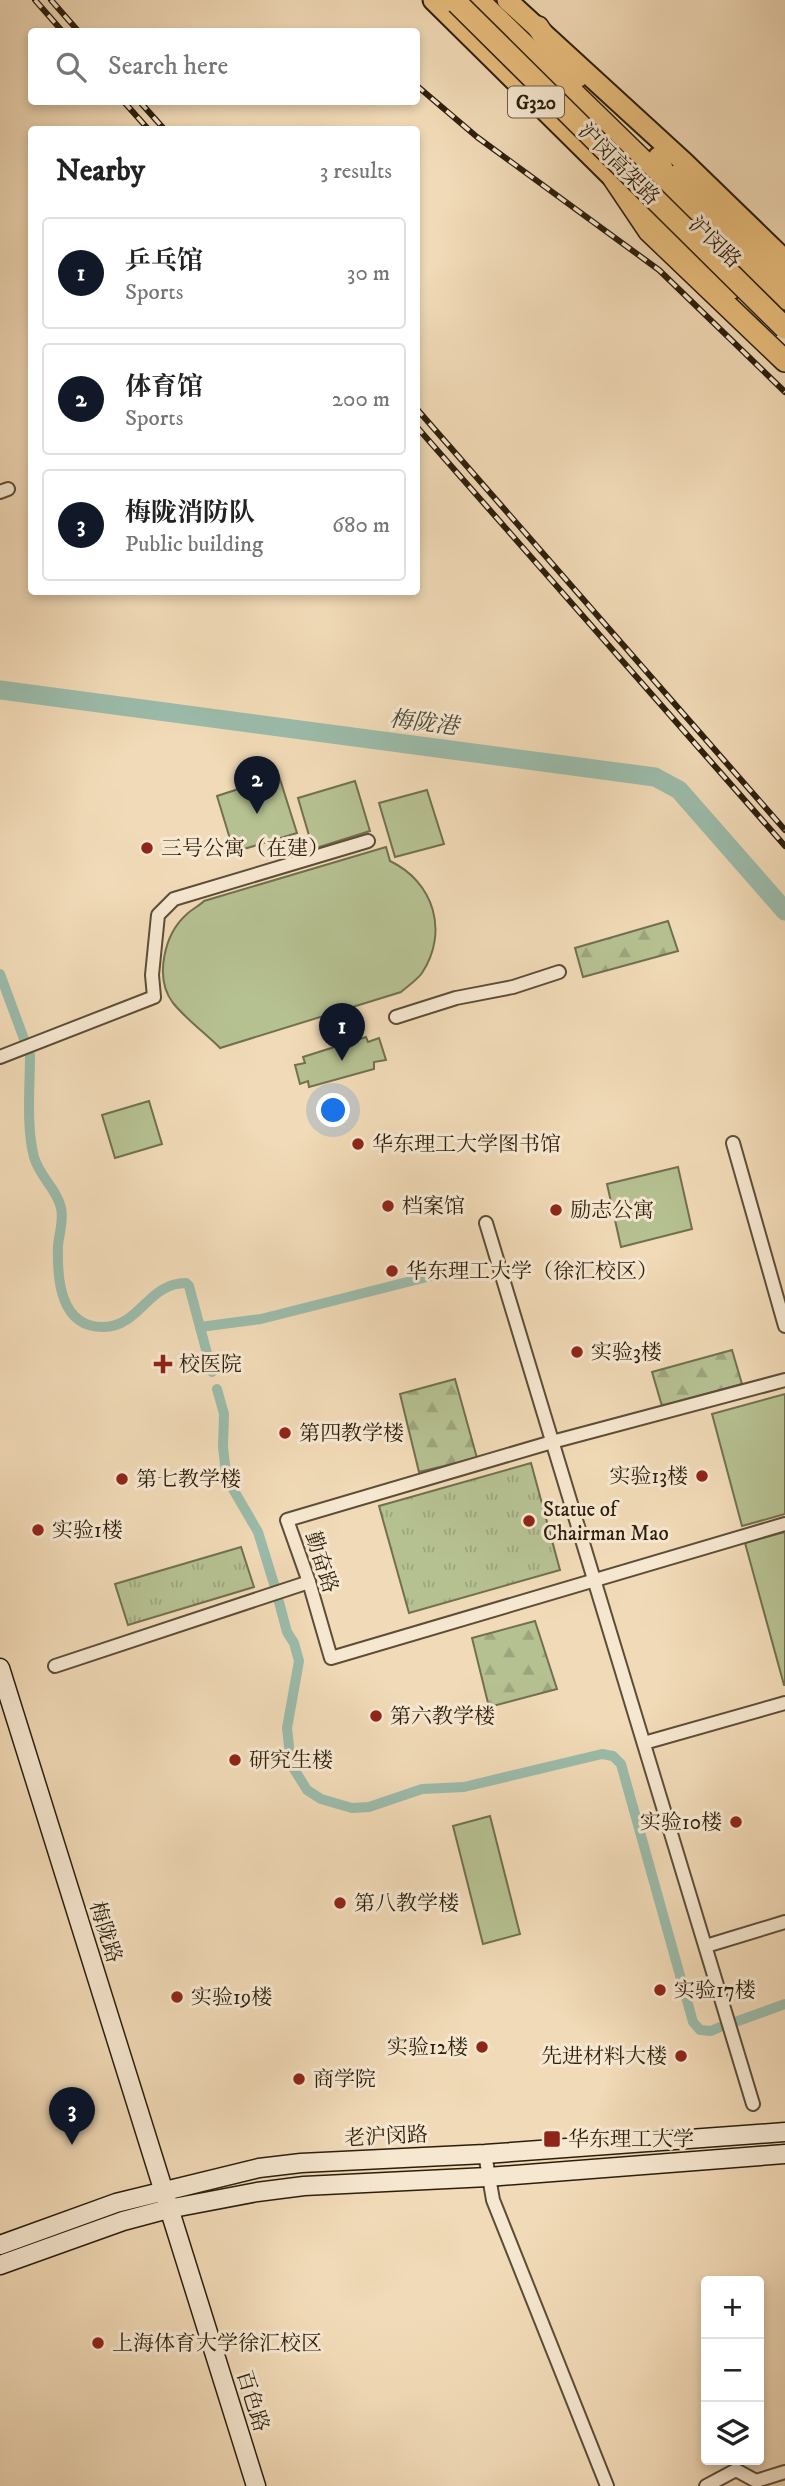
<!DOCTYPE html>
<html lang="en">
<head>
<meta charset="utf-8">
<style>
	body { margin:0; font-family:"IM FELL DW Pica","Noto Serif SC",serif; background:#f6f6f6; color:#222 }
	.controls { position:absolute; right:21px; bottom:21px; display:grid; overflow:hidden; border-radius:7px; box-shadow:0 4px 10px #0003 }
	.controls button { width:63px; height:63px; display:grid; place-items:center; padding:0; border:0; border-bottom:2px solid #e0e0e0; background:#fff; color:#222; font:35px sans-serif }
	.you { position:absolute; left:334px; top:1111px; width:24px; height:24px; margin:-18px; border:5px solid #fff; border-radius:50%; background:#1a73e8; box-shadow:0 0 0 10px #1a73e833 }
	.badge { display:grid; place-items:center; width:46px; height:46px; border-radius:50%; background:#111827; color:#fff; font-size:23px; font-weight:700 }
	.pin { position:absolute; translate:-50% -58px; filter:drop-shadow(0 2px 4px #0008) }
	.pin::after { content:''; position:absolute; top:37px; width:24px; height:21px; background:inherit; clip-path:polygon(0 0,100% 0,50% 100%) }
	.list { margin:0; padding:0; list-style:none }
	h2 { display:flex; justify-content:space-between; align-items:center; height:91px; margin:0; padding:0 28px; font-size:30px }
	h2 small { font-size:23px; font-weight:400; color:#767676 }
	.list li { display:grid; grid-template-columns:46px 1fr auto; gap:21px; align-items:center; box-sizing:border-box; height:112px; margin:0 14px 14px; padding:0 14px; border:2px solid #e0e0e0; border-radius:7px }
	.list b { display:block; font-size:26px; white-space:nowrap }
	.list p { margin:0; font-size:23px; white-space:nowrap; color:#767676 }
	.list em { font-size:23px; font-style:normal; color:#767676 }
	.icon { flex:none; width:38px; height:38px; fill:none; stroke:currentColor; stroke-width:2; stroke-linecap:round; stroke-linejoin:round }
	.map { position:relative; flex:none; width:785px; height:2486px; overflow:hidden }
	.search { position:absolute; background:#fff; box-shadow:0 4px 10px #0003; left:28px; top:28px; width:392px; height:77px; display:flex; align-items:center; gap:18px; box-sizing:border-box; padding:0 24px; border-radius:7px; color:#767676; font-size:26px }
	.panel { position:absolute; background:#fff; box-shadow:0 4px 10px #0003; left:28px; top:126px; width:392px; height:469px; border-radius:7px }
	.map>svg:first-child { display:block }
	.grass { fill:url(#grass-tufts); stroke:#71704f; stroke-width:2 }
	.forest { fill:url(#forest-firs); stroke:#71704f; stroke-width:2 }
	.park { fill:#b6c192; stroke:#71704f; stroke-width:2 }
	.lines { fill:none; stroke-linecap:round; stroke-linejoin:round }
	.canal { stroke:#9bbbaa; stroke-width:10 }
	.river { stroke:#9bbbaa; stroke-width:19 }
	.street-casing { stroke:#5d4d37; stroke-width:16 }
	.secondary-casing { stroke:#2c1e0c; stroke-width:21 }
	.primary-casing { stroke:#2c1e0c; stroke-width:23 }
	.highway-casing { stroke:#2c1e0c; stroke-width:24 }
	.street { stroke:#f6e7d0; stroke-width:12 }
	.secondary { stroke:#f6e7d0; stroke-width:18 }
	.primary { stroke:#e8bd7c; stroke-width:19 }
	.highway { stroke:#e8bd7c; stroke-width:21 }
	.rail-casing { stroke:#2c1e0c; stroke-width:6 }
	.rail { stroke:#f6e7d0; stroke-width:3.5; stroke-dasharray:10; stroke-linecap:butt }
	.highway-bridge-casing { stroke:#2c1e0c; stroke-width:24; stroke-linecap:butt }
	.highway-bridge { stroke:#e8bd7c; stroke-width:21 }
	.poi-dot { fill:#8f2418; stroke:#f6e7d0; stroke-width:2.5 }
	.labels { text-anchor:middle; stroke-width:6; stroke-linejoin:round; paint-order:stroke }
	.shield { fill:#f6e7d0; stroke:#695a47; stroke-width:2 }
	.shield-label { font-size:19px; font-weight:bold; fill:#2c1e0c }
	.street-label { font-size:21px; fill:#2c1e0c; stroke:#f6e7d0 }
	.poi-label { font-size:21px; fill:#2c1e0c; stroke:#f6e7d0; text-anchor:start }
	.water-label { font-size:23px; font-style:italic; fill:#4d4d3b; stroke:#f6e7d0 }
</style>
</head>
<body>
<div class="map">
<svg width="785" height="2486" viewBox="0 0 785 2486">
	<defs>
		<pattern id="grass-tufts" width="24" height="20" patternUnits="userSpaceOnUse" patternTransform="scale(1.75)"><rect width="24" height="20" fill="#b6c192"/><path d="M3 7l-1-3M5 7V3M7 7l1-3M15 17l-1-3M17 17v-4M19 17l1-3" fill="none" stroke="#9da57d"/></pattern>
		<pattern id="forest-firs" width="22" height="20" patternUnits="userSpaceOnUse" patternTransform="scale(1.75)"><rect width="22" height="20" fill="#b6c192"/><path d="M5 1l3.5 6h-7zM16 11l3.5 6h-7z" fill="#9da57d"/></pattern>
	</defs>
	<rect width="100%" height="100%" fill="#f1dab7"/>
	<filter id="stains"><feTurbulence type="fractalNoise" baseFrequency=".00286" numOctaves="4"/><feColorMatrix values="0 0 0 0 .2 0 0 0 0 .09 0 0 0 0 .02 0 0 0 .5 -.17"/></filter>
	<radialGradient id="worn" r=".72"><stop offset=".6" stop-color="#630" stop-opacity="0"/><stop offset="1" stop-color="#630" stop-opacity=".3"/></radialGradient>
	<g class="grass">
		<path d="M531,1463L560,1570L409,1613L379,1506Z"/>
		<path d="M241,1547L254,1587L128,1625L115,1584Z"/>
	</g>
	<g class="forest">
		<path d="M668,921L678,951L583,977L575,948Z"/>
		<path d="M732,1350L742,1384L662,1406L652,1372Z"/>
		<path d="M455,1379L477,1458L419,1472L400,1394Z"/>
		<path d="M535,1621L557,1689L489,1707L472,1638Z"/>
	</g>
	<g class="park">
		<path d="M279,776L297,833L234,852L217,796Z"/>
		<path d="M355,781L370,831L313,849L298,798Z"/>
		<path d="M427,790L444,844L395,857L379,803Z"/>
		<path d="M386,847L390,861C434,882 449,932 422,973C417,980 408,986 401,992L220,1048C205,1033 187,1020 173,1003C154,978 164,934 187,914C192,909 199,906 204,901Z"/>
		<path d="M366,1037L368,1042L379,1038L386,1060L374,1062V1069L309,1087L308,1081L300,1084L295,1065L305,1063L303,1057Z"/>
		<path d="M149,1101L162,1144L115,1158L102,1115Z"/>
		<path d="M678,1167L692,1229L621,1247L607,1184Z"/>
		<path d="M785,1394V1514L742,1526L712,1414Z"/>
		<path d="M785,1532V1685H784L745,1543Z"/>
		<path d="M490,1816L520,1934L483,1944L453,1826Z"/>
	</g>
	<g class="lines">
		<g class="canal">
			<path d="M0,974L24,1039"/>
			<path d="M30,1055C30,1086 26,1127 34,1157C39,1176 57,1189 61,1208C64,1220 59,1234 58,1246C57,1279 60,1328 104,1327C140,1326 148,1283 186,1283L189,1286L212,1372"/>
			<path d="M200,1327L261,1319L451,1271"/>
			<path d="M217,1389L224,1414L223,1447L226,1473L233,1489L258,1532L274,1584"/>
			<path d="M279,1602L287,1632L294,1643L299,1661L287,1728L291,1764L307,1790L321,1799L352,1808L369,1807L422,1789L464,1787L602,1754L613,1756L621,1764L693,2022L700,2030L711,2031L720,2027"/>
			<path d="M738,2021L785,2004"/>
		</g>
		<path class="river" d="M0,690L655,777L679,790L785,911"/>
		<defs>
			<g id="street">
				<path d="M0,492L8,489"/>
				<path d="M396,1017L456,998L513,987L559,972"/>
				<path d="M0,1057L154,997L152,975L158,915L174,899L368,841"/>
				<path d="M733,1143L785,1326"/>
				<path d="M486,1223L753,2104"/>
				<path d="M785,1380L552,1442L287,1520L309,1582L331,1658L785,1524"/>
				<path d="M55,1666L309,1582"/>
				<path d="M644,1743L785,1703"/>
				<path d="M706,1946L785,1922"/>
				<path d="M485,2154L493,2200L607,2486"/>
				<path d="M706,2486L736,2470L756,2481L785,2472"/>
			</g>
			<g id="secondary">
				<path d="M0,1668L256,2486"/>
				<path d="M0,2245L116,2203L259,2168L301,2163L485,2154L785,2132"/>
				<path d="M0,2265L123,2221L168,2209L257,2192L304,2186L488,2177L785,2154"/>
			</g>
			<g id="primary">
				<path d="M433,0L614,179L732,289"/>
				<path d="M507,0L685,163L785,260"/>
				<path d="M658,157L669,182"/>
			</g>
			<g id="highway">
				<path d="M478,0L785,299"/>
				<path d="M538,27L559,59L577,77"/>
				<path d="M678,175L785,274"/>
				<path d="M614,179L649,231L785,361"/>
			</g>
		</defs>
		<use href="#street" class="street-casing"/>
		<use href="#secondary" class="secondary-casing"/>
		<use href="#primary" class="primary-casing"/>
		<use href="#highway" class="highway-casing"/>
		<use href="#street" class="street"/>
		<use href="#secondary" class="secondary"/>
		<use href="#primary" class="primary"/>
		<use href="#highway" class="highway"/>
		<defs>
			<g id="rail">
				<path d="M35,0L63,32"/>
				<path d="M51,0L79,32"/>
				<path d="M416,85L477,137L659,270L785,392"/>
				<path d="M124,102L149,130"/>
				<path d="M140,102L165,130"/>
				<path d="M416,408L785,830"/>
				<path d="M416,426L785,846"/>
			</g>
		</defs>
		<use href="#rail" class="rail-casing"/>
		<use href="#rail" class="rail"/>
		<defs>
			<path id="highway-bridge" d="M457,3L785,328"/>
		</defs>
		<use href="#highway-bridge" class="highway-bridge-casing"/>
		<use href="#highway-bridge" class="highway-bridge"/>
	</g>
	<g class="poi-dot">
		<circle cx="147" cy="848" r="7"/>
		<circle cx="358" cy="1144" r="7"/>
		<circle cx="388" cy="1206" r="7"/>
		<circle cx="556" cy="1210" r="7"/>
		<circle cx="392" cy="1271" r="7"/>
		<circle cx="577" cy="1352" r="7"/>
		<path d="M159.5 1353.5h7v7h7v7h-7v7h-7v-7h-7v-7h7z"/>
		<circle cx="285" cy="1433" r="7"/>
		<circle cx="702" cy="1476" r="7"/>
		<circle cx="122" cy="1479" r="7"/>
		<circle cx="529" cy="1521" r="7"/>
		<circle cx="38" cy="1530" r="7"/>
		<circle cx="376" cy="1716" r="7"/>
		<circle cx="235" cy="1760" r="7"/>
		<circle cx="736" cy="1822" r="7"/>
		<circle cx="340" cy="1903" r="7"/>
		<circle cx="660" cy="1990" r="7"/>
		<circle cx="177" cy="1997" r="7"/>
		<circle cx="482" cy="2047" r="7"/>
		<circle cx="681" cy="2056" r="7"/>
		<circle cx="299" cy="2079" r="7"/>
		<rect x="543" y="2130" width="18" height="18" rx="3.5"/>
		<circle cx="98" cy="2343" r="7"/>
	</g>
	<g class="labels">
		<rect class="shield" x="508" y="86.5" width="56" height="31" rx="5"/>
		<g class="shield-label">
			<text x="536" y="109">G320</text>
		</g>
		<g class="street-label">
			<text transform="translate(619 164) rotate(45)" y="7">沪闵高架路</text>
			<text transform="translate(715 242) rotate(44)" y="7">沪闵路</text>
			<text transform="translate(322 1562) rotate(72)" y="7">勤奋路</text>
			<text transform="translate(106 1932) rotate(73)" y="7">梅陇路</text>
			<text transform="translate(386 2136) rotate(-3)" y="7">老沪闵路</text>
			<text transform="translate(253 2401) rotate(73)" y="7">百色路</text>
		</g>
		<g class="poi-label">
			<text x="161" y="855">三号公寓（在建）</text>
			<text x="372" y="1151">华东理工大学图书馆</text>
			<text x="402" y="1213">档案馆</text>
			<text x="570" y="1217">励志公寓</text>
			<text x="406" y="1278">华东理工大学（徐汇校区）</text>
			<text x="591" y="1359">实验3楼</text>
			<text x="179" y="1371">校医院</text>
			<text x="299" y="1440">第四教学楼</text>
			<text x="688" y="1483" text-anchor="end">实验13楼</text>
			<text x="136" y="1486">第七教学楼</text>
			<text x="543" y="1516">Statue of<tspan x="543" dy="24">Chairman Mao</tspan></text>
			<text x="52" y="1537">实验1楼</text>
			<text x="390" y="1723">第六教学楼</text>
			<text x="249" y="1767">研究生楼</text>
			<text x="722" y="1829" text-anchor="end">实验10楼</text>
			<text x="354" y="1910">第八教学楼</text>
			<text x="674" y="1997">实验17楼</text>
			<text x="191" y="2004">实验19楼</text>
			<text x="468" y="2054" text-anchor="end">实验12楼</text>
			<text x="667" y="2063" text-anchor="end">先进材料大楼</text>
			<text x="313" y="2086">商学院</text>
			<text x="568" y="2146">华东理工大学</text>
			<text x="112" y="2350">上海体育大学徐汇校区</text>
		</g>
		<g class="water-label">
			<text transform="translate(424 722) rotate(7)" y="8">梅陇港</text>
		</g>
	</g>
	<rect width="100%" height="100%" filter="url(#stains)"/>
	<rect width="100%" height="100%" fill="url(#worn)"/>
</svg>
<div class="controls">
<button>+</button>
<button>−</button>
<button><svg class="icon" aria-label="layers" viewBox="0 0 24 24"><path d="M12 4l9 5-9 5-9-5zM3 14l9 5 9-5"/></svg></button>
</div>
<div class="you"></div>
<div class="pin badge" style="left:342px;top:1061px">1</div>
<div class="pin badge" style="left:257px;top:814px">2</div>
<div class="pin badge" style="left:72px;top:2145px">3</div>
<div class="search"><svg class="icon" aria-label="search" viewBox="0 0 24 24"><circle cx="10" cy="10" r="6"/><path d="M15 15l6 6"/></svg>Search here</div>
<section class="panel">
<h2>Nearby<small>3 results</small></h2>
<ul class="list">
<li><span class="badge">1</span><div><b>乒乓馆</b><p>Sports</p></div><em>30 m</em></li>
<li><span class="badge">2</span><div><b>体育馆</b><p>Sports</p></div><em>200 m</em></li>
<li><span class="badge">3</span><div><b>梅陇消防队</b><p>Public building</p></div><em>680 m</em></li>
</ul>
</section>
</div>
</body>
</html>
